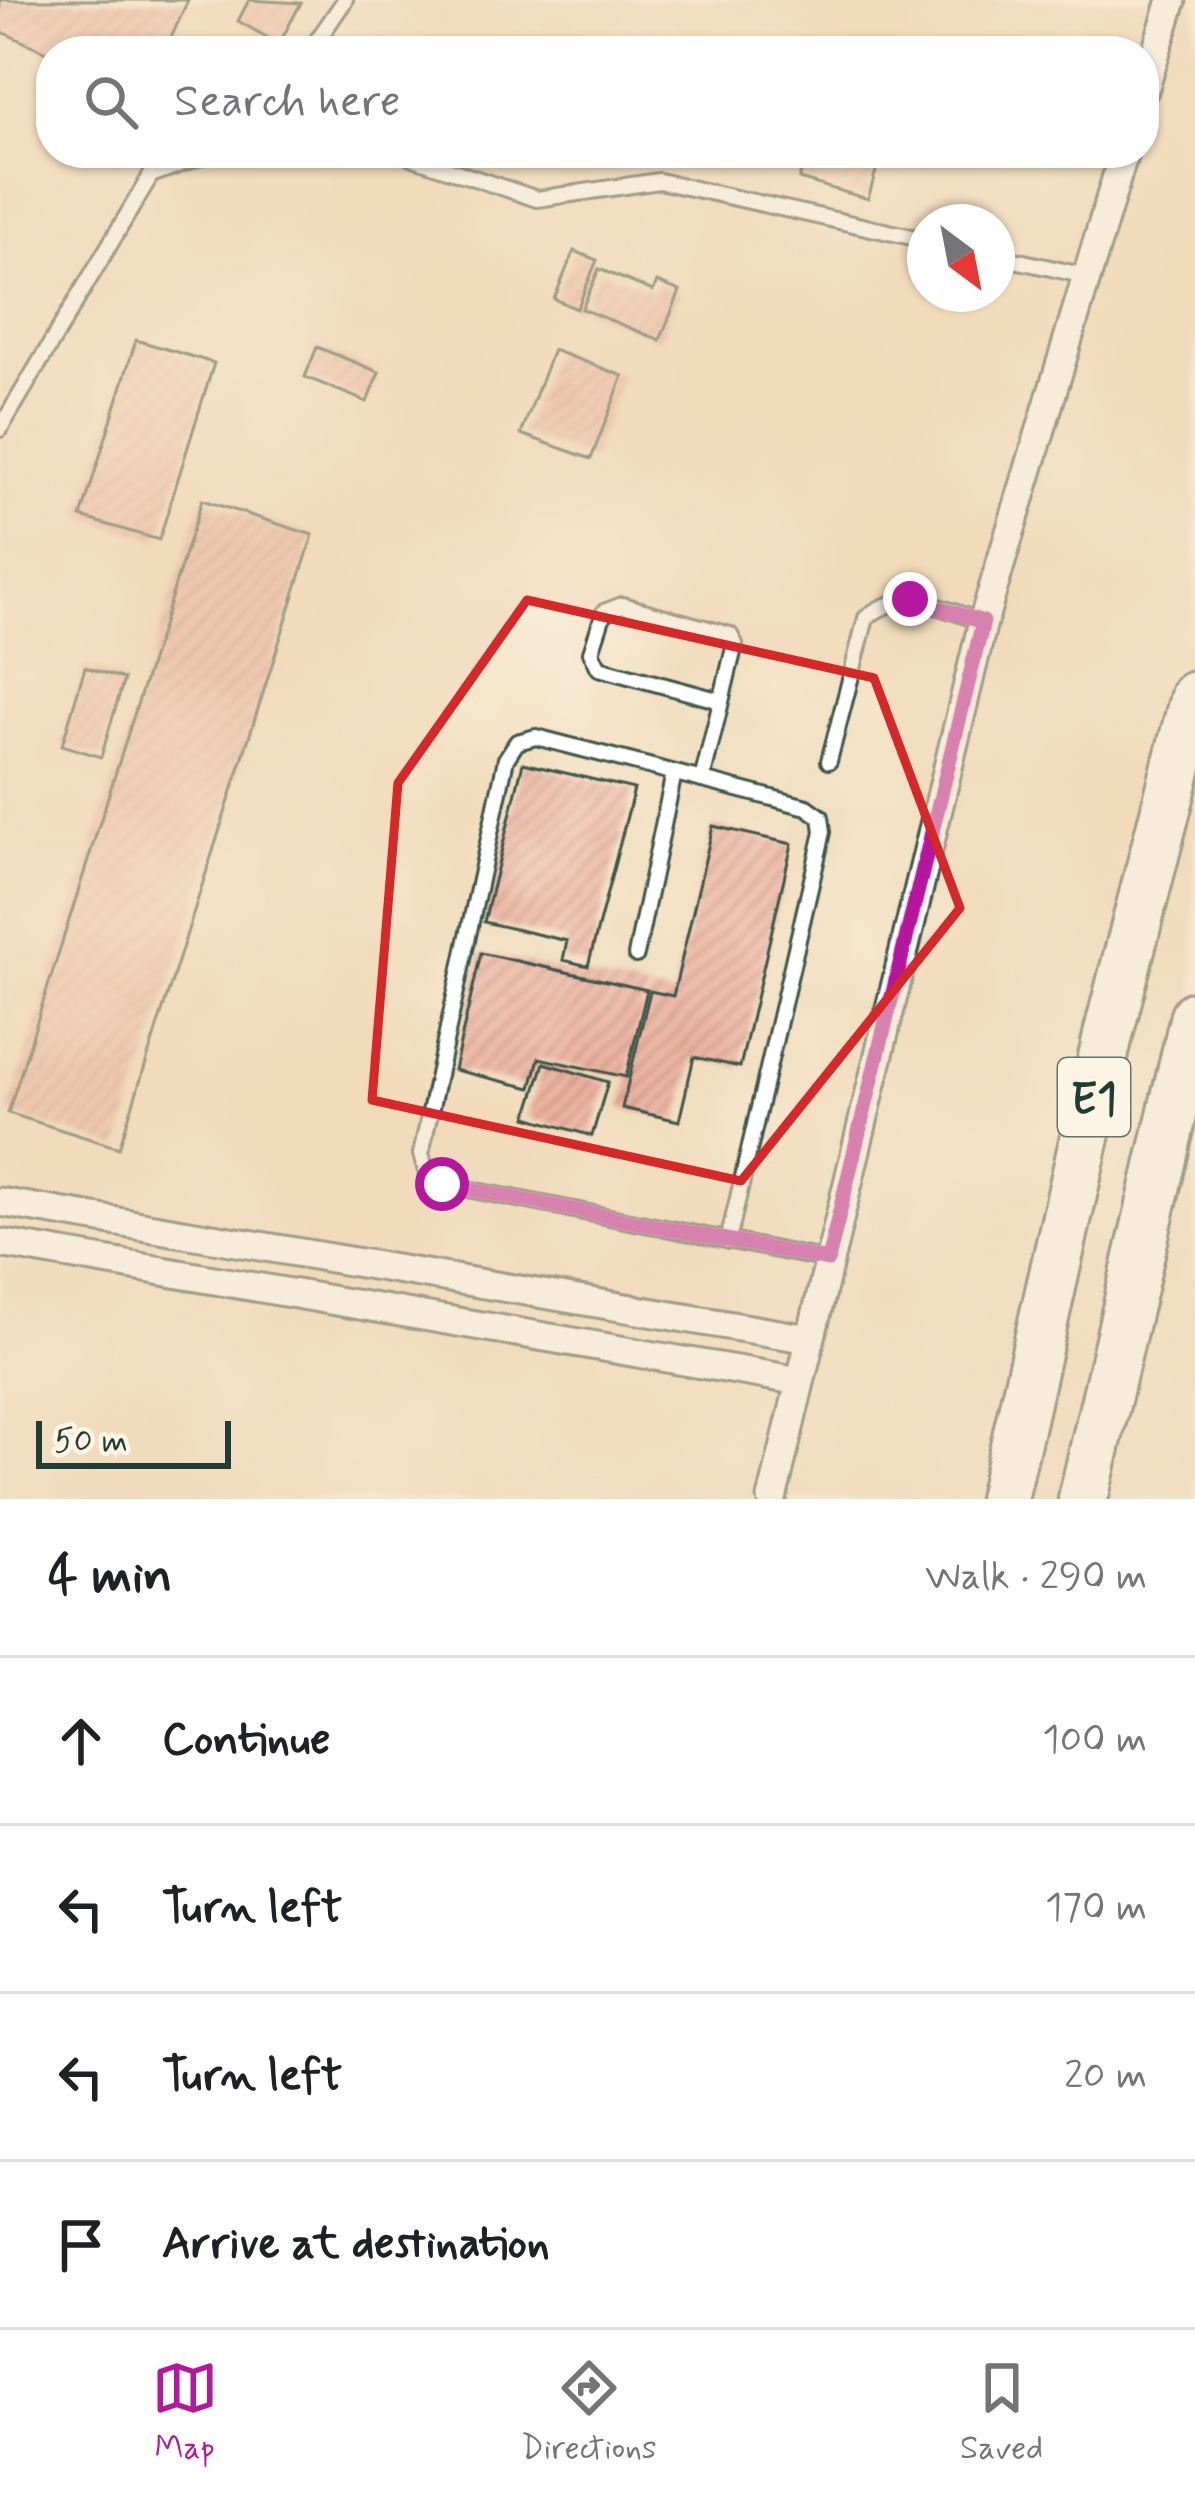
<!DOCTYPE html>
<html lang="en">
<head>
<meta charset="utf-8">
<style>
	body { margin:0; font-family:Mynerve,sans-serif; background:#f2f2f2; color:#202124 }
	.compass { position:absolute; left:907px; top:204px; width:108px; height:108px; border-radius:50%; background:#fff; box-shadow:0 3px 9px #0004; rotate:148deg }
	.scale { position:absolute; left:36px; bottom:30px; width:195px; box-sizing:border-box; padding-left:12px; border:6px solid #1f3d34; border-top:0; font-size:33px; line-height:42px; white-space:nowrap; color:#1f3d34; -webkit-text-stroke:9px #fcf5e5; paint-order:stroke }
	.stop { position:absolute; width:36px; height:36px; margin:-27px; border:9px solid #b5179e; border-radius:50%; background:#fff }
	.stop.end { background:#b5179e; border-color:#fff; box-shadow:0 3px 12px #0008 }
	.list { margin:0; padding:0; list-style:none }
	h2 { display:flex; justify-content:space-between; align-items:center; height:156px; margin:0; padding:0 48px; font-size:51px }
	h2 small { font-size:39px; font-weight:400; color:#757577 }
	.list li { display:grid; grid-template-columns:78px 1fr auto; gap:36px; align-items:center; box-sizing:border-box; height:168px; padding:0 48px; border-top:3px solid #e0e0e0 }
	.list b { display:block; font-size:45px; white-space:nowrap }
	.list em { font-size:39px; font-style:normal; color:#757577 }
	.icon { flex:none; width:66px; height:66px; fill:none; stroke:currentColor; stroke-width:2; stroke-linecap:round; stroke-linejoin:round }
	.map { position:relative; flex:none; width:1195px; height:1499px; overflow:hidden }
	.search { position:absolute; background:#fff; box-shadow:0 3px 9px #0004; left:36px; right:36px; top:36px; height:132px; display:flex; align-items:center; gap:30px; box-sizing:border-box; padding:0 42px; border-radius:48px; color:#757577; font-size:45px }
	.sheet { height:828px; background:#fff }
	nav { display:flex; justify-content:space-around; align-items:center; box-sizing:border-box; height:168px; border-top:3px solid #e0e0e0; background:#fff; font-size:33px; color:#757577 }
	nav a { display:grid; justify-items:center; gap:6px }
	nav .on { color:#b5179e }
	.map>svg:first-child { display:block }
	.building { fill:url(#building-hatch) }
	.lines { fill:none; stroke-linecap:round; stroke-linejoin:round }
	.lane-casing { stroke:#3e5548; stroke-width:20 }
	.street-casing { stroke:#3e5548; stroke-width:33 }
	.highway-casing { stroke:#3e5548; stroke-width:54 }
	.lane { stroke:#fff; stroke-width:14 }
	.street { stroke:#fff; stroke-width:27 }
	.highway { stroke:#fff; stroke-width:48 }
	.route { stroke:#b5179e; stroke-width:15 }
	.marked { fill:none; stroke:#d62828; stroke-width:9; stroke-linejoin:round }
	.labels { text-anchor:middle; stroke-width:10; stroke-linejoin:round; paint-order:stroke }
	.shield { fill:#fcf5e5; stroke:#617469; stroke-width:3 }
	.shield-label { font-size:45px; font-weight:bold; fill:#1f3d34 }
</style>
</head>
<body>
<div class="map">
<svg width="1195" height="1499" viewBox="0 0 1195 1499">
	<defs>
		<pattern id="building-hatch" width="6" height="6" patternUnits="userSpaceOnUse" patternTransform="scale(3)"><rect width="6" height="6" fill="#ecb09e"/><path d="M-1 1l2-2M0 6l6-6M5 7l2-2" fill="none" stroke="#bf9082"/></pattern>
	</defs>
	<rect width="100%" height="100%" fill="#fcf5e5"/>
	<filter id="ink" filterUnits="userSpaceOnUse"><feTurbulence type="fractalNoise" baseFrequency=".00833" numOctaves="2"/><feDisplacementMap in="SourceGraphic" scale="24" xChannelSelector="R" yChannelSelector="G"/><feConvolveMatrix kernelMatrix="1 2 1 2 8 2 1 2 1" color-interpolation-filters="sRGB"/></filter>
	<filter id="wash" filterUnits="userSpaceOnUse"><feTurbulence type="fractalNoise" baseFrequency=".004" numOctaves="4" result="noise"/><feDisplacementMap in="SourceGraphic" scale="48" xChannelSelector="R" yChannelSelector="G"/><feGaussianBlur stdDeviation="2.7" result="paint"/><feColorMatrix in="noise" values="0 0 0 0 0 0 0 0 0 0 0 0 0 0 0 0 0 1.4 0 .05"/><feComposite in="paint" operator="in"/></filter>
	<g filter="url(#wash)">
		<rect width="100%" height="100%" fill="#f1dbbb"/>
		<g id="blocks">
			<g class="building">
				<path d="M0,0H188L165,51L51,54L0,31Z"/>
				<path d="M249,0L301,3L279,44L238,21Z"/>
				<path d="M807,153L880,157L868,199L799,179Z"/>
				<path d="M574,251L597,260L577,309L554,299Z"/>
				<path d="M599,269L653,291L657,282L680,291L660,340L582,309Z"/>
				<path d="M136,340L214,363L159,540L81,517Z"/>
				<path d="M317,347L379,372L367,402L305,377Z"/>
				<path d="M553,350L623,376L591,459L521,434Z"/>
				<path d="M202,500L313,535L119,1148L8,1113Z"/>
				<path d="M85,667L124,679L101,757L62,745Z"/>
				<path d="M523,763L634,789L588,966L563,960L567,941L484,922Z"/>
				<path d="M713,826L792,844L740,1067L694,1057L679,1121L622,1108L650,991L673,996Z"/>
				<path d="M481,953L647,990L626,1077L539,1058L531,1088L454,1070Z"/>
				<path d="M544,1063L608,1082L592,1136L527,1117Z"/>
			</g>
		</g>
	</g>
	<g filter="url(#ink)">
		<use href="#blocks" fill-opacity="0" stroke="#3e5548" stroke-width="3"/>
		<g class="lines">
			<defs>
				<g id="lane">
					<path d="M310,51L345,0"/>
					<path d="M399,153L537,199L659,181L925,240"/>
					<path d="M997,256L1086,276"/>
					<path d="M0,429L151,175L211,153"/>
					<path d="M829,761L866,618C903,586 941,609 983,622"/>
					<path d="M702,780L735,644L730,635L622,605L604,612L591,652L599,668L721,701"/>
					<path d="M636,955L674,773"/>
					<path d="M728,1241L823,832L821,817L807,807L536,737L517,742L506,759L421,1154L426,1171L442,1184L828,1260"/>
				</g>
				<g id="street">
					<path d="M1144,90L1172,0"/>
					<path d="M0,1202L809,1339"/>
					<path d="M0,1243L800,1381"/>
					<path d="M772,1499L983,622L1124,153"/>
				</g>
				<g id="highway">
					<path d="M1003,1499L1109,1031L1195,696"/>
					<path d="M1083,1499L1195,1016"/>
				</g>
			</defs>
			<use href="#lane" class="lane-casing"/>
			<use href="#street" class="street-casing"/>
			<use href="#highway" class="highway-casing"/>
			<use href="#lane" class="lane"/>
			<use href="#street" class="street"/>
			<use href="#highway" class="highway"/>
		</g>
	</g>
	<g class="lines" filter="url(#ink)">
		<path class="route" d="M442,1184L828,1260L983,622L910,599"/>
	</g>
	<path d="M0 0H1195V1499H0ZM527,600L874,678L960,908L741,1181L372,1100L398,783Z" fill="#f1dbbb" fill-opacity=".55" fill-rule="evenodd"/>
	<path class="marked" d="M527,600L874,678L960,908L741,1181L372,1100L398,783Z"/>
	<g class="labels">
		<rect class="shield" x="1058" y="1058" width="72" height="78" rx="9"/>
		<g class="shield-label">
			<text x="1094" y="1113">E1</text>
		</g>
	</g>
</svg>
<svg class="compass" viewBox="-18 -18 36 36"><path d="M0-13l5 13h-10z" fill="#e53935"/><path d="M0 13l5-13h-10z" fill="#757577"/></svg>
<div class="scale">50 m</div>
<div class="stop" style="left:442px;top:1184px"></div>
<div class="stop end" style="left:910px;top:599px"></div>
<div class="search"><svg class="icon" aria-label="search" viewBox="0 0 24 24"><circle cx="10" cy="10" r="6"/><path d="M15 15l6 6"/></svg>Search here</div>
</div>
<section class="sheet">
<h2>4 min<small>Walk · 290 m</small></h2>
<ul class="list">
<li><svg class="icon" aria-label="ahead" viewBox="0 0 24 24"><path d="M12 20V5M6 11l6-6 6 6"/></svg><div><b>Continue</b></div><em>100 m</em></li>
<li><svg class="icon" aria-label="left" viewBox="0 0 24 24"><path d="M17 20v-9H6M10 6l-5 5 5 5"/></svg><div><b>Turn left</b></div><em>170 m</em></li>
<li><svg class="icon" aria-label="left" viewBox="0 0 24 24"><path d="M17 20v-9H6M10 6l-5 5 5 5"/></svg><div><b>Turn left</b></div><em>20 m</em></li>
<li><svg class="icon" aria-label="arrive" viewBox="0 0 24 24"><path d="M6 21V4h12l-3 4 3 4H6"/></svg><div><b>Arrive at destination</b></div></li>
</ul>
</section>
<nav>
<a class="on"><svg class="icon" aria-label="map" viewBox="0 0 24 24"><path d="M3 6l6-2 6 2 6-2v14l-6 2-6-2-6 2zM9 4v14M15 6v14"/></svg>Map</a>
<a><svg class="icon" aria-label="directions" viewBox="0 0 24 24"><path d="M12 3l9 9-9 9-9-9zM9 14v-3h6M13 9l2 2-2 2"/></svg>Directions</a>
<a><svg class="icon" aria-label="saved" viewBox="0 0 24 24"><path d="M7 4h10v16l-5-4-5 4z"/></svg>Saved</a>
</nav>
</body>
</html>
